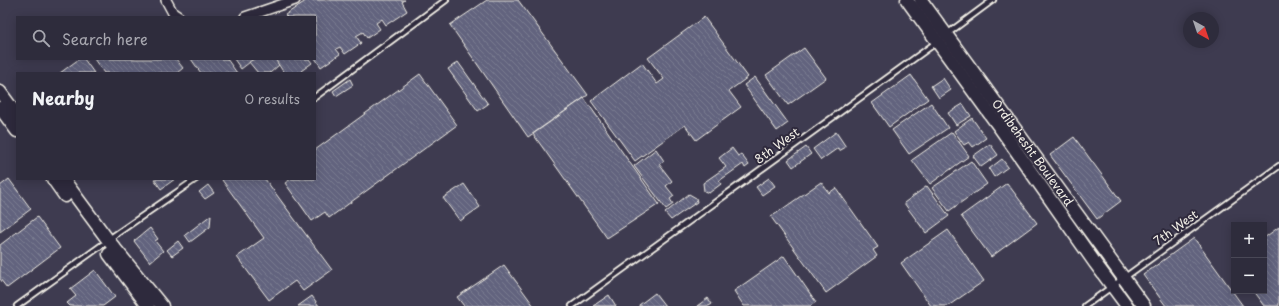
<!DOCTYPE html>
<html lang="en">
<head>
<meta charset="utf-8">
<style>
	body { margin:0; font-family:"Playpen Sans",sans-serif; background:#3a3847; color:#f1f3f6 }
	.controls { position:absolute; right:12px; bottom:12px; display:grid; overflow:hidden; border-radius:0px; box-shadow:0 2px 10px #0003 }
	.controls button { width:36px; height:36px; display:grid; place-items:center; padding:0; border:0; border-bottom:1px solid #494856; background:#2e2c3c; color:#f1f3f6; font:20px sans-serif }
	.compass { position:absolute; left:1183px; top:12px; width:36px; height:36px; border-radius:50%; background:#2e2c3c; box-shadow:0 2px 10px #0003; rotate:140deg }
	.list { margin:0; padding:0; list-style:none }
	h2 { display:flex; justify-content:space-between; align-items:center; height:52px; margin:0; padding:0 16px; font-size:17px }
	h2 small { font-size:13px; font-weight:400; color:#a7a7af }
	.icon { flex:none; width:22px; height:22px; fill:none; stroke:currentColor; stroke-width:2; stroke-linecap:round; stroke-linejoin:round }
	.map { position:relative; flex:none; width:1279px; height:306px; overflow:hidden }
	.search { position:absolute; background:#2e2c3c; box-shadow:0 2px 10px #0003; left:16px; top:16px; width:300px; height:44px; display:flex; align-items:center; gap:10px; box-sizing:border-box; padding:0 14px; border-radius:0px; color:#a7a7af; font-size:15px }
	.panel { position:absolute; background:#2e2c3c; box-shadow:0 2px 10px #0003; left:16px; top:72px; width:300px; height:108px; border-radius:0px }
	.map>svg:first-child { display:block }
	.building { fill:url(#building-back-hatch); stroke:#f4f1e8 }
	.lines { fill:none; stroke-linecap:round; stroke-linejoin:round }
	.lane-casing { stroke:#f4f1e8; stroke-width:8 }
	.street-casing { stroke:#f4f1e8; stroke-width:12 }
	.secondary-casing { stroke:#f4f1e8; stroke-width:15 }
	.lane { stroke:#2f2a3d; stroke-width:4.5 }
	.street { stroke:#2f2a3d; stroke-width:9 }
	.secondary { stroke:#2f2a3d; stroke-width:12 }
	.labels { text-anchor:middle; stroke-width:4; stroke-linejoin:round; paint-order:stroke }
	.street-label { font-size:12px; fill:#f4f1e8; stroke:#2f2a3d }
</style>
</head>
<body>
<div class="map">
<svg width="1279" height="306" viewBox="0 0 1279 306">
	<defs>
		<pattern id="building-back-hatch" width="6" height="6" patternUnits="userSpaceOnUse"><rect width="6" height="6" fill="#62647e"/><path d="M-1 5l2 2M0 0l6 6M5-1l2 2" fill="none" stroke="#797b90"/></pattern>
	</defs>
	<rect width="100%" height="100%" fill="#3e3b50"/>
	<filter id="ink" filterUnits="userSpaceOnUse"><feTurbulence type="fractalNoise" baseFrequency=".025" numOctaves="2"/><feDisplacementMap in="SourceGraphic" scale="8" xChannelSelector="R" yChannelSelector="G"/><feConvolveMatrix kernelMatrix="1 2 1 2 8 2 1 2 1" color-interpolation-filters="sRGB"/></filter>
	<g filter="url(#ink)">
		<g class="building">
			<path d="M307,0H405L402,2L407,11L386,25L382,19L376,23L380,29L367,38L363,32L356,36L361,43L345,54L340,47L336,49L340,54L321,67L315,58V17H287L285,15Z"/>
			<path d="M487,0H518L588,95L528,137L450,25Z"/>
			<path d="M704,17L748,77L729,91L741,107L696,140L685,125L635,161L591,101L642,63L657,84L664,79L648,58Z"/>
			<path d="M804,48L826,78L788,105L766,75Z"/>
			<path d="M79,59H84L94,73H60Z"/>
			<path d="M94,59H176L183,68L177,73H104Z"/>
			<path d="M191,59H227L237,73H201Z"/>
			<path d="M234,59H254L241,69Z"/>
			<path d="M254,59H275L279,65L270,73H258L249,62Z"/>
			<path d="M275,59H309L312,63L301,71L302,73H284Z"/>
			<path d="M458,62L488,104L478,111L448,69Z"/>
			<path d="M420,74L457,125L329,218L325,212L312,221L285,183L291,179H315V150Z"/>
			<path d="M911,75L928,99L889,127L872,103Z"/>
			<path d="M755,77L788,123L777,131L744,85Z"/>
			<path d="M943,78L951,90L939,98L931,86Z"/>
			<path d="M350,79L353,85L336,96L333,91Z"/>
			<path d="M584,98L659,204L607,238L533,134Z"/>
			<path d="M931,103L948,128L909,154L892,130Z"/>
			<path d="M963,104L971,116L956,125L948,113Z"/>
			<path d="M972,118L986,138L973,147L969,142L964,145L954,131Z"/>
			<path d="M836,132L846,147L839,151L838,148L821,160L813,149Z"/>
			<path d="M952,132L969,156L930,184L912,160Z"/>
			<path d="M1074,137L1121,201L1097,219L1050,155Z"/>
			<path d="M990,144L998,155L981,167L973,156Z"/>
			<path d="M806,147L811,154L793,167L788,160Z"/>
			<path d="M732,148L738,156L741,154L749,165L745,168L743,164L719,181L721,184L709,193L704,191L703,183L726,167L719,158Z"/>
			<path d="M656,149L664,161L659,164L672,181L666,186L674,196L670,199L673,204L666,209L634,166Z"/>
			<path d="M1002,159L1008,167L994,177L989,169Z"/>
			<path d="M971,161L987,184L949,211L932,188Z"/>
			<path d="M769,178L775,186L762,195L756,187Z"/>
			<path d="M9,179L31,209L0,232V186Z"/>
			<path d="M154,179H175L161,189Z"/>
			<path d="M223,179H265L332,270L303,291L295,281L269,300L237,257L264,238L222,180Z"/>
			<path d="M821,182L829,193L836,188L878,247L873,250L877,256L826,293L771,217Z"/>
			<path d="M1007,183L1037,223L991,257L961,216Z"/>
			<path d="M464,184L480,207L460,221L443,198Z"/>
			<path d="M208,185L214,193L205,199L199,192Z"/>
			<path d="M927,186L949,216L926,233L904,203Z"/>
			<path d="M689,194L696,198L697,202L671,220L665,213Z"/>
			<path d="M211,215L210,227L190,242L185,235Z"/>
			<path d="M37,217L60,248L7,288L0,279V245Z"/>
			<path d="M1279,227V306H1264L1253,291H1264V238Z"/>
			<path d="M150,228L158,239L155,241L163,251L150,262L134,241Z"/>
			<path d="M948,230L984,281L948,306H931L901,263Z"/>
			<path d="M1194,238L1243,306H1166L1143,275Z"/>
			<path d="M178,241L183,248L172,256L167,250Z"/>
			<path d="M784,256L816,302L810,306H744L734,291Z"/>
			<path d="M504,265L534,306H464L457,297Z"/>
			<path d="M95,270L115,297L103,306H70L67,303L76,296L70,289Z"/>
			<path d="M655,293L665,306H639V305Z"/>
			<path d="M609,295L616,306H593Z"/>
			<path d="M312,296L319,306H298Z"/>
			<path d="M708,298L712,304L709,306H697Z"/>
		</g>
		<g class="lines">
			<defs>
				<g id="lane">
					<path d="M947,34L993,0"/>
					<path d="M315,97L446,0"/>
					<path d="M109,239L196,179"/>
					<path d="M17,306L102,245"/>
					<path d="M572,306L937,42"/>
					<path d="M1085,306L1279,166"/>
				</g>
				<g id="street">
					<path d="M166,0L173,13L179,17"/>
					<path d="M245,17L295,0"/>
				</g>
				<g id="secondary">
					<path d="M907,0L1000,128L1095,263L1127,306"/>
					<path id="s1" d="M921,0L1144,306"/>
					<path d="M0,92L17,115"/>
					<path d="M0,108L17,131"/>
					<path d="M53,179L65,196"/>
					<path d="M63,179L108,240L162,306"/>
					<path d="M109,254L148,306"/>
				</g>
			</defs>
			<use href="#lane" class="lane-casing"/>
			<use href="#street" class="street-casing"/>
			<use href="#secondary" class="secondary-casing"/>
			<use href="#lane" class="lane"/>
			<use href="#street" class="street"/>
			<use href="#secondary" class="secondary"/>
		</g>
	</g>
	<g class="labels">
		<g class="street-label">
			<text transform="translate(777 146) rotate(-36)" y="4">8th West</text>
			<text dy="4" stroke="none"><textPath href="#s1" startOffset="189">Ordibehesht Boulevard</textPath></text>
			<text transform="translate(1176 228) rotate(-36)" y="4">7th West</text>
		</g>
	</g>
</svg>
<div class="controls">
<button>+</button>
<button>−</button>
</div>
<svg class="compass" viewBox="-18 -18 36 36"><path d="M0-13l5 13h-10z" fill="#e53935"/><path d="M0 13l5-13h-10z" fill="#a7a7af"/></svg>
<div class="search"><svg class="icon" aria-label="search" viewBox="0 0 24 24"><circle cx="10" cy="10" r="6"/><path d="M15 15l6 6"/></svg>Search here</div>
<section class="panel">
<h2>Nearby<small>0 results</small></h2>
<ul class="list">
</ul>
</section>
</div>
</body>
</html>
